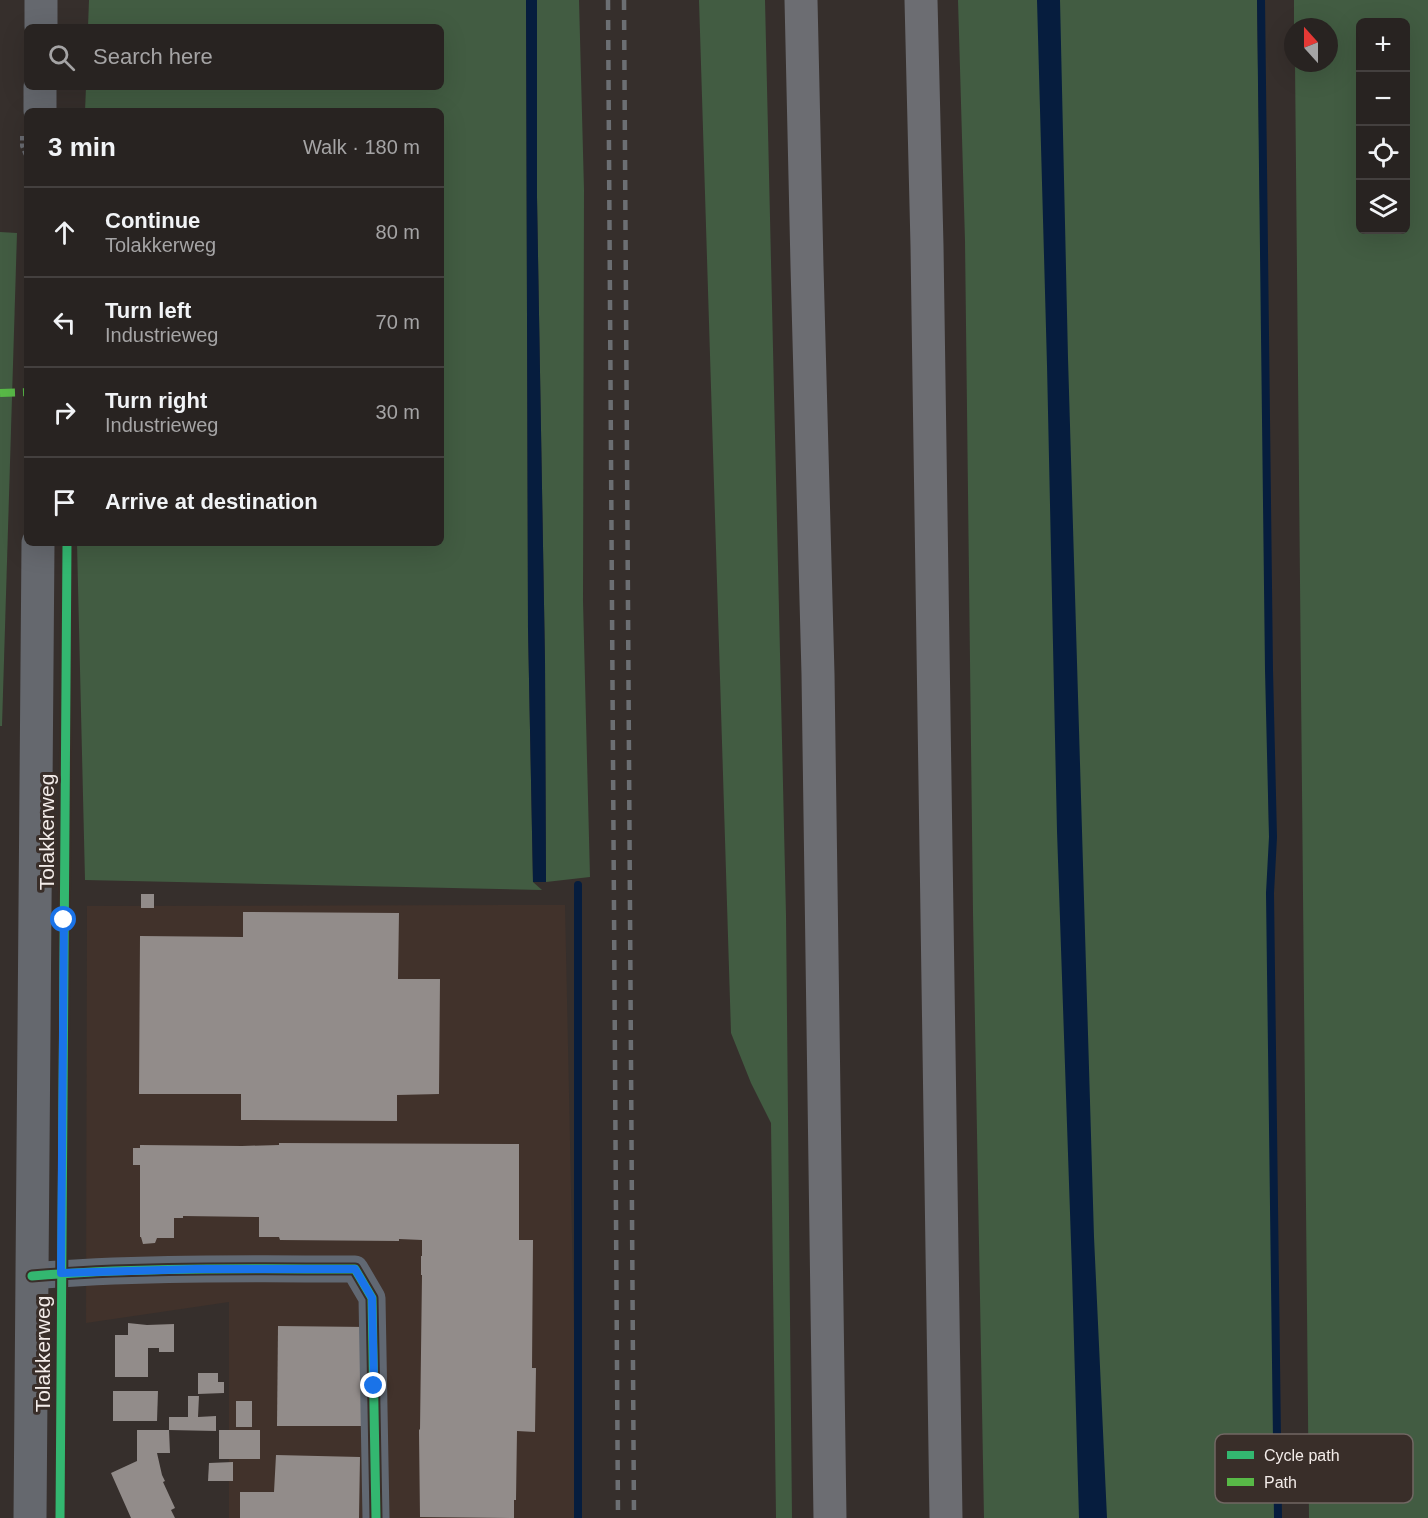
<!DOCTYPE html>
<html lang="en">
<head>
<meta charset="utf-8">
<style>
	body { margin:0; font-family:Helvetica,sans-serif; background:#302b2a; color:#f1f3f6 }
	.controls { position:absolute; right:18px; top:18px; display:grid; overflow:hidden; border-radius:9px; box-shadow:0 6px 24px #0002 }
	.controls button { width:54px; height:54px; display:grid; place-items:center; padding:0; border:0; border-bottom:2px solid #44403f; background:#282321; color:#f1f3f6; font:30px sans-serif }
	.compass { position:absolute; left:1284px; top:18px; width:54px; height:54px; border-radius:50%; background:#282321; box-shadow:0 6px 24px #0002; rotate:339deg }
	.stop { position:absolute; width:18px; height:18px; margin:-14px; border:4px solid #1a73e8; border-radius:50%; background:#fff }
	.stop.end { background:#1a73e8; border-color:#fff; box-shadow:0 2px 6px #0008 }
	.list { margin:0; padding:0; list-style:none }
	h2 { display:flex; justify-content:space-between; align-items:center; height:78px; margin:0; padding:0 24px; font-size:26px }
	h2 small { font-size:20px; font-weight:400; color:#a5a4a5 }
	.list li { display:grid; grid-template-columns:39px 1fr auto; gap:18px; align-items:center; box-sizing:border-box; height:90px; padding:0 24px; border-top:2px solid #44403f }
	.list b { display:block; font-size:22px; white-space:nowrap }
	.list p { margin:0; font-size:20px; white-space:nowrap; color:#a5a4a5 }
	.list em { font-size:20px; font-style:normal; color:#a5a4a5 }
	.icon { flex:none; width:33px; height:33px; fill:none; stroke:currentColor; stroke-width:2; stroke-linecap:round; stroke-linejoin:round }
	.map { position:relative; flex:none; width:1428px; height:1518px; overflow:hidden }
	.search { position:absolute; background:#282321; box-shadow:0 6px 24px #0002; left:24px; top:24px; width:420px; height:66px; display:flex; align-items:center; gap:15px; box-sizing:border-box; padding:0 21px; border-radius:9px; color:#a5a4a5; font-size:22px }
	.panel { position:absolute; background:#282321; box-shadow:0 6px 24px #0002; left:24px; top:108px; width:420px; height:438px; border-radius:9px }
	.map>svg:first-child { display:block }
	.built { fill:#41322b }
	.green { fill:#425c42; fill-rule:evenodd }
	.water { fill:#061d3e }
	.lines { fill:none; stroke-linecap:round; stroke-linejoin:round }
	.stream { stroke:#061d3e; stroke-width:8 }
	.building { fill:#928c8a }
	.path { stroke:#696b71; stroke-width:4; stroke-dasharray:4.5 3; stroke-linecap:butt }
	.minor { stroke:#616872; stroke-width:27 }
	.major { stroke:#65686e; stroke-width:33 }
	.highway { stroke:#6c6d72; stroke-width:33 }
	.rail { stroke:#6c6f73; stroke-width:4.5; stroke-dasharray:10 10; stroke-linecap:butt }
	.quiet { stroke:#58b947; stroke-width:8; stroke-dasharray:15 8; stroke-linecap:butt }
	.cycleway-casing { stroke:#392e29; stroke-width:13 }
	.cycleway { stroke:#33b770; stroke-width:9 }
	.route { stroke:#1a73e8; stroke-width:8 }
	.labels { text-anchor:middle; stroke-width:6; stroke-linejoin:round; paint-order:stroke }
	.street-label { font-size:21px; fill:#f3ece9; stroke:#392e29 }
	.key { fill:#392e29; stroke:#716763; stroke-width:1.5 }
	.key-label { font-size:16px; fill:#f3ece9 }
</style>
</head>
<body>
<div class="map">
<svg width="1428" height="1518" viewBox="0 0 1428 1518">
	<rect width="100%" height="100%" fill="#362f2c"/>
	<path class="built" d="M565,905L578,1518H229V1302L86,1323L87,906Z"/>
	<g class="green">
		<path d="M89,0H526L528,628L533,882L542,890L85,880L77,543H441V111H85L86,87H441V27H88Z"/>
		<path d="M537,0H579L584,190L583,601L590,877L546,882L545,662L537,198Z"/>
		<path d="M699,0H765L786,915L792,1518H776L771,1123L751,1083L731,1033Z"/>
		<path d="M958,0H1257L1279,1518H984L973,913L965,241Z"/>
		<path d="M1294,0H1428V1518H1309L1295,63H1329V27H1294ZM1360,22H1406V230H1360Z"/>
		<path d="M0,232L17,233L2,726H0Z"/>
	</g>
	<g class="water">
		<path d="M526,0H537V198L545,662L546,882H533L528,628Z"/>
		<path d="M1037,0H1060L1068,358L1094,1237L1107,1518H1079L1072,1271L1057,831L1047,365Z"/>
	</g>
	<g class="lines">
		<g class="stream">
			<path d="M1261,0L1269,670L1273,837L1270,893L1278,1518"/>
			<path d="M578,885V1518"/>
		</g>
	</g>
	<g class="building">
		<rect x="141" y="894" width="13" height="14"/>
		<path d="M243,912L399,913L398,979H440L439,1094L397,1095V1121L241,1120V1094H139L140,936L243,937Z"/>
		<path d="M279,1143L519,1144V1240H533L532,1368H536L535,1432L517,1431L516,1500H514V1518L420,1517L419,1433V1430L420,1429L422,1275H421V1256H422V1240L399,1239V1241L280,1240L279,1237H259V1217L183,1216V1218H174V1238H157L155,1243L143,1244L141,1237H140V1165H133V1148H140V1145L242,1146L279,1145Z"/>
		<path d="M128,1323L147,1325L174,1324V1352H159V1348H148V1377H115V1335H128Z"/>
		<path d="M278,1326L367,1327L366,1426H277Z"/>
		<path d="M198,1373H218V1382H224V1393L198,1394Z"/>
		<path d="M113,1391H158L157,1421H113Z"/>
		<path d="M188,1396H199L198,1417L216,1416V1431L169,1430V1417H188Z"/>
		<rect x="236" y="1401" width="16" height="26"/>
		<path d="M137,1430H169L170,1453H157L162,1475L165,1481L163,1482L175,1508L171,1510L175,1518H131L111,1473L137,1461Z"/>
		<rect x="219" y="1430" width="41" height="29"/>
		<path d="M276,1455L360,1457L359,1518H240V1492H274Z"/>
		<path d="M233,1462V1481H208L209,1463Z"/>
	</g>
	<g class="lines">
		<path class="path" d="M22,136V146L27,158"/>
		<path class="minor" d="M32,1276C139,1267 248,1269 355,1269L372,1298L376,1518"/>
		<g class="major">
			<path d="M41,27V0"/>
			<path d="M40,111V87"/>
			<path d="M30,1518L38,543"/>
		</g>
		<g class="highway">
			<path d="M801,0L807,266L818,674L830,1518"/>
			<path d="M921,0L927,246L946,1518"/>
		</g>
		<g class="rail">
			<path d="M608,0L618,1518"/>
			<path d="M624,0L634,1518"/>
		</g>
		<path class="quiet" d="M0,393L27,392"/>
		<defs>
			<g id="cycleway">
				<path d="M32,1276C139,1267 248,1269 355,1269L372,1298L376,1518"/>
				<path d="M60,1518L67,543"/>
			</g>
		</defs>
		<use href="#cycleway" class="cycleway-casing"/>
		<use href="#cycleway" class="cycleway"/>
	</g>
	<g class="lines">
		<path class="route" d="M64,920L61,1273L196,1269H355L372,1298L374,1386"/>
	</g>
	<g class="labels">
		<g class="street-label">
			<text transform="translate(47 832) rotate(-90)" y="7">Tolakkerweg</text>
			<text transform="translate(43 1354) rotate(-90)" y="7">Tolakkerweg</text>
		</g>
	</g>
	<rect x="1215" y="1434" width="198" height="69" rx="9" class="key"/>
	<rect x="1227" y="1451" width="27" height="8" fill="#33b770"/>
	<rect x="1227" y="1478" width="27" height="8" fill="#58b947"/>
	<g class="key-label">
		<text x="1264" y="1461">Cycle path</text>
		<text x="1264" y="1488">Path</text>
	</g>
</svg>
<div class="controls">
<button>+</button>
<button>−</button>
<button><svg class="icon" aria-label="locate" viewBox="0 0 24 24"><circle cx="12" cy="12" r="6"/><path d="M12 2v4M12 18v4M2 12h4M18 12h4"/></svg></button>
<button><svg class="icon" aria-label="layers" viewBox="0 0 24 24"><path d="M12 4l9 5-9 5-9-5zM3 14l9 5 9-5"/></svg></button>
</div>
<svg class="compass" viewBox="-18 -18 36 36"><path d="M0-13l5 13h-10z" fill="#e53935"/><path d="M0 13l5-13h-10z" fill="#a5a4a5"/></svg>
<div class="stop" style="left:64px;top:920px"></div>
<div class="stop end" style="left:374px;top:1386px"></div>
<div class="search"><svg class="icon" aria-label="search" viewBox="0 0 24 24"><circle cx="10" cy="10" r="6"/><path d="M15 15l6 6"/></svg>Search here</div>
<section class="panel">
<h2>3 min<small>Walk · 180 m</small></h2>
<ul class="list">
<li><svg class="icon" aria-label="ahead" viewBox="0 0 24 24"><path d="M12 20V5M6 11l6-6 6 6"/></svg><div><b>Continue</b><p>Tolakkerweg</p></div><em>80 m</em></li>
<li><svg class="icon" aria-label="left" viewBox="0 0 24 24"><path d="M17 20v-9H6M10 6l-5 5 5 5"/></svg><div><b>Turn left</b><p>Industrieweg</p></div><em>70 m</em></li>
<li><svg class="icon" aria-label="right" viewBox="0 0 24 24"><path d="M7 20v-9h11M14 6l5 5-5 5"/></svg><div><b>Turn right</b><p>Industrieweg</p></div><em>30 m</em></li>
<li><svg class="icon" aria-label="arrive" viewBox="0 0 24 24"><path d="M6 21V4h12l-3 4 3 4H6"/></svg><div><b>Arrive at destination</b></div></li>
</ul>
</section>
</div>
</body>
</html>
